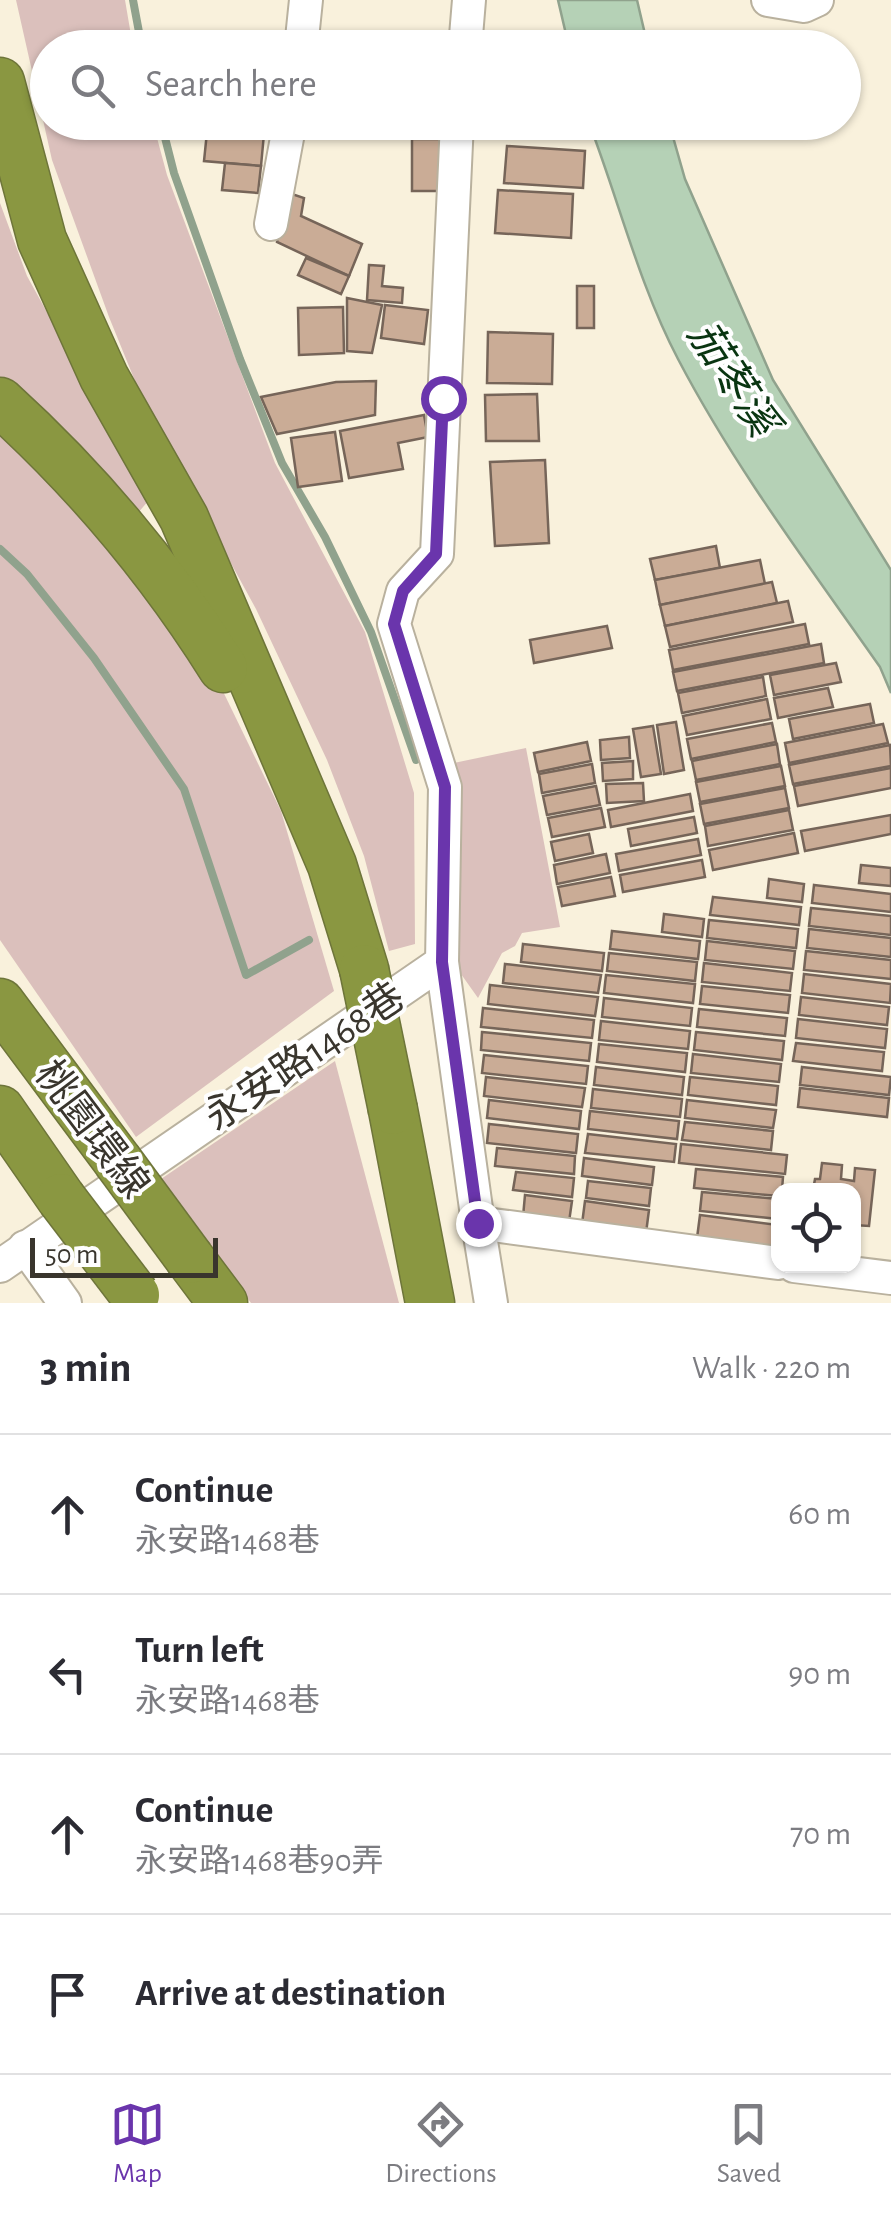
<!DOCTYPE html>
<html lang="en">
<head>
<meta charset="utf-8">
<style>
	body { margin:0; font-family:"Alegreya Sans","Noto Sans TC",sans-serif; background:#f2f2f3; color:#2b2b33 }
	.controls { position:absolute; right:30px; bottom:30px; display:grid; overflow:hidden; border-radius:20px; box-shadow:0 2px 8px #0004 }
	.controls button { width:90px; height:90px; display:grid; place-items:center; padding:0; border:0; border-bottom:2px solid #e1e1e2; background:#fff; color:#2b2b33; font:50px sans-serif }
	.scale { position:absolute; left:30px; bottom:25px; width:188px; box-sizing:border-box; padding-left:10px; border:5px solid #39352d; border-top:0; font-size:28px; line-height:35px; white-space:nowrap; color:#39352d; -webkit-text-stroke:8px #fefefe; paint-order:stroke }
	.stop { position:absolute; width:30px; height:30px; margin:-22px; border:8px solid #6a35ac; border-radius:50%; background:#fff }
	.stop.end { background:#6a35ac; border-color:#fff; box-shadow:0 2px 10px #0008 }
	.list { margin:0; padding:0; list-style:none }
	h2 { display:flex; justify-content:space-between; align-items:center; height:130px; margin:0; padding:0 40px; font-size:42px }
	h2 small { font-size:32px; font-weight:400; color:#7c7c81 }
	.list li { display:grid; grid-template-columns:65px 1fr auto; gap:30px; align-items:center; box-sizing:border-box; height:160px; padding:0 40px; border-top:2px solid #e1e1e2 }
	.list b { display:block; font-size:38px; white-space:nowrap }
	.list p { margin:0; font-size:32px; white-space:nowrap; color:#7c7c81 }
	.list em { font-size:32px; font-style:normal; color:#7c7c81 }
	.icon { flex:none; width:55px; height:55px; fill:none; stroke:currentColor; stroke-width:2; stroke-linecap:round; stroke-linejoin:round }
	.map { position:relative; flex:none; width:891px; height:1303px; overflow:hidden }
	.search { position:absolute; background:#fff; box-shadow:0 2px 8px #0004; left:30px; right:30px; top:30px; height:110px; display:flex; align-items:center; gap:25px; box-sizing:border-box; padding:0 35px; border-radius:55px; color:#7c7c81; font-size:38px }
	.sheet { height:770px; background:#fff }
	nav { display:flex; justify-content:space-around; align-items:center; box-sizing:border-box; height:140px; border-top:2px solid #e1e1e2; background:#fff; font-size:28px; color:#7c7c81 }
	nav a { display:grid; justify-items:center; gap:5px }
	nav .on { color:#6a35ac }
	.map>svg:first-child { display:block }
	.green { fill:#dbc0bc }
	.water { fill:#b5d1b6; stroke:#90a28d; stroke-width:2.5 }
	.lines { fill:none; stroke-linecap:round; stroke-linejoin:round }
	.stream { stroke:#90a28d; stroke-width:8 }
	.building { fill:#caac96; stroke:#766559; stroke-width:2.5 }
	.minor-casing { stroke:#b9b19e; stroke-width:36 }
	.highway-casing { stroke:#6e753a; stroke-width:51 }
	.minor { stroke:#fff; stroke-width:32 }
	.highway { stroke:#8a9741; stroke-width:48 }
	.highway-bridge-casing { stroke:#6e753a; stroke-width:51; stroke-linecap:butt }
	.highway-bridge { stroke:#8a9741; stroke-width:48 }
	.route { stroke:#6a35ac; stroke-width:12 }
	.labels { text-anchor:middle; stroke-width:8; stroke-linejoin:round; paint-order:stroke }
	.street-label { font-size:40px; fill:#39352d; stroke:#fefefe }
	.water-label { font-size:42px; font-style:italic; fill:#093511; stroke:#fefefe }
</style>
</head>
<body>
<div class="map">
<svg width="891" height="1303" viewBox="0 0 891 1303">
	<rect width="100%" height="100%" fill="#f9f1dc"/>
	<g class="green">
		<path d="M16,0H125L133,47L48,48V122L153,123L167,175L275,463L365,632L414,793L415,944L389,951L364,856L327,760L256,609L146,408L109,317L52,160Z"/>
		<path d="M0,203L27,276L150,499L136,515L0,378Z"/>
		<path d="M0,425L90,511L216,677L281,811L334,991L136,1137L0,940Z"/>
		<path d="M526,748L560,927L522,933L515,946L502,953L478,998L461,974L450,949L449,764Z"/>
		<path d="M335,1061L399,1303H251L161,1179Z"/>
	</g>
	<g class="water">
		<path d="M558,0H637L648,47H569Z"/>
		<path d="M589,123H669L685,179L773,380L891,570V693L880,667C810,567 735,468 678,359C639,285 619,201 589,123Z"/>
	</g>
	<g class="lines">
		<g class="stream">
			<path d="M133,0L142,48"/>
			<path d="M161,122L174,173L240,359L282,463L325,537L371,632L416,760"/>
			<path d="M0,549L27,574L94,658L184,789L246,975L309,940"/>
		</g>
	</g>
	<g class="building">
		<path d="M208,122L265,123L261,166L204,161Z"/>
		<rect x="412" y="139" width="29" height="52"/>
		<path d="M507,146L585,151L583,188L504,183Z"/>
		<path d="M225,163L261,166L258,193L222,190Z"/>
		<path d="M498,190L573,194L571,238L495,233Z"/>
		<path d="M283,191L304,198L301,216L362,244L349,276L277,242Z"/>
		<path d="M306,258L349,276L341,294L298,275Z"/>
		<path d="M369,265L384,266L382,286L403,288L402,303L367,300Z"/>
		<rect x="577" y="286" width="17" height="42"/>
		<path d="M347,298L382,305L372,353L347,351Z"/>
		<path d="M385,305L428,310L424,344L381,338Z"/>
		<path d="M343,307L344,353L299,355L298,308Z"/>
		<path d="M488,332L553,334L552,384L487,383Z"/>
		<path d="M376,381L375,415L277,434L261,397L336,382Z"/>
		<path d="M537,394L539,441H486L485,395Z"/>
		<path d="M424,415L428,437L398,443L403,469L349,478L340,431Z"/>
		<path d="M335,432L342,481L298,487L291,438Z"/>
		<path d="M545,460L549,543L495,546L490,462Z"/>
		<path d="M716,546L720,568L655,580L650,559Z"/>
		<path d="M760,560L765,584L660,605L655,580Z"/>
		<path d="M772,582L777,603L665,626L660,605Z"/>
		<path d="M788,601L793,622L670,647L665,626Z"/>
		<path d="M805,624L809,644L673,670L669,650Z"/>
		<path d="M607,626L612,648L534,663L530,640Z"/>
		<path d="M821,644L824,663L677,691L673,672Z"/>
		<path d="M836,663L841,682L774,695L770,675Z"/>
		<path d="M763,677L766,696L682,713L678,693Z"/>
		<path d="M828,688L833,707L778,718L774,698Z"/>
		<path d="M767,699L771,719L687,735L683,716Z"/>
		<path d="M870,704L874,723L793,739L789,719Z"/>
		<path d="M676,722L684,770L664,774L657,725Z"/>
		<path d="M772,723L776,742L691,759L687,739Z"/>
		<path d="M883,724L888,743L789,763L785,743Z"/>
		<path d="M653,726L661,774L641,777L633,729Z"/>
		<path d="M629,737L630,758L601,760L600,740Z"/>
		<path d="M587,742L591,761L538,772L534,753Z"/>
		<path d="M777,744L780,764L696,780L692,761Z"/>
		<path d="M890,745L891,766L793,784L789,765Z"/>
		<path d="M633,761V779L603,781L602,763Z"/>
		<path d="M592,764L595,783L542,793L539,774Z"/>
		<path d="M781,766L785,786L700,802L696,782Z"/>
		<path d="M891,768V788L798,806L794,786Z"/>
		<path d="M643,783L644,801L607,803L606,784Z"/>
		<path d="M596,786L600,805L547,815L543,796Z"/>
		<path d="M785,788L789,808L704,824L700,804Z"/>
		<path d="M690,794L693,811L611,827L608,810Z"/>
		<path d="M601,808L605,827L552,837L548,818Z"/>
		<path d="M789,810L793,830L708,846L705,826Z"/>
		<path d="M891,815V834L805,851L801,831Z"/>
		<path d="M694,817L697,833L631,846L628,829Z"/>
		<path d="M794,833L798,853L713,870L709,850Z"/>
		<path d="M589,834L593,853L555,861L551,842Z"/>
		<path d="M698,839L701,855L619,871L616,854Z"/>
		<path d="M606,854L610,873L557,884L554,865Z"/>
		<path d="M702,860L705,877L623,892L620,875Z"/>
		<path d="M861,865L891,868V886L859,883Z"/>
		<path d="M611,877L615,896L562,906L558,887Z"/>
		<path d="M769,879L804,884L802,902L767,898Z"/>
		<path d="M814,885L891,894V912L812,903Z"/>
		<path d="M713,897L801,907L799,925L710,915Z"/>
		<path d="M811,908L891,916V935L809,926Z"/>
		<path d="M664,914L704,919L702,937L662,932Z"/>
		<path d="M709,920L798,929L796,948L707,938Z"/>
		<path d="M809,929L891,938V957L807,948Z"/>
		<path d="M612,931L700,941L698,959L610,949Z"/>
		<path d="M707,941L795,951L793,969L705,960Z"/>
		<path d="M523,944L604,953L602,971L521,962Z"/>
		<path d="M806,951L891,960V979L804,970Z"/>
		<path d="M609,953L697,962L695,981L607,971Z"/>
		<path d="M704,963L792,973L790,991L702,982Z"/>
		<path d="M505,964L601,975L598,993L503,983Z"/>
		<path d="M804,974L891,984L890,1003L802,993Z"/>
		<path d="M606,975L695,984L693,1003L604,993Z"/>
		<path d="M490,985L598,997L595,1016L488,1004Z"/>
		<path d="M702,986L790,995L788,1013L700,1004Z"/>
		<path d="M801,997L889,1007L887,1025L799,1015Z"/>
		<path d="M604,998L692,1008L690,1026L602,1017Z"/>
		<path d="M483,1008L594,1020L592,1038L481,1027Z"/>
		<path d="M699,1009L787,1018L785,1036L697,1027Z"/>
		<path d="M798,1019L887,1029L885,1048L796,1038Z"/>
		<path d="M601,1021L690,1031L688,1049L599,1040Z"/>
		<path d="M482,1032L591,1043L589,1061L481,1050Z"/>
		<path d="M696,1032L784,1041L782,1060L694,1050Z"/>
		<path d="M796,1043L884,1052L882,1071L793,1061Z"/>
		<path d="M599,1044L687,1053L685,1072L597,1062Z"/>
		<path d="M693,1054L781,1064L779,1082L691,1073Z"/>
		<path d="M484,1055L588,1066L586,1084L482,1073Z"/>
		<path d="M596,1067L684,1077L682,1095L594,1085Z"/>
		<path d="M802,1067L891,1077L889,1095L800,1085Z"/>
		<path d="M486,1077L585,1088L582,1107L484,1096Z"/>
		<path d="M690,1077L778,1086L776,1105L688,1095Z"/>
		<path d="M800,1088L889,1098L887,1117L798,1107Z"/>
		<path d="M593,1089L682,1099L680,1117L591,1108Z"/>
		<path d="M489,1100L581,1111L579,1129L487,1118Z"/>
		<path d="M687,1100L776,1110L773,1128L685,1118Z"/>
		<path d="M590,1111L679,1121L677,1139L588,1129Z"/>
		<path d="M685,1122L773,1131L771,1150L682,1140Z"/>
		<path d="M489,1124L578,1134L576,1153L487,1143Z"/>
		<path d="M588,1134L676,1144L674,1162L585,1153Z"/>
		<path d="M681,1144L787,1155L785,1174L679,1163Z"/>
		<path d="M497,1148L575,1156L574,1174L495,1166Z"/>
		<path d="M584,1158L654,1167L652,1185L582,1176Z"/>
		<path d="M822,1163L842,1165L841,1179L854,1181L855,1168L875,1170L869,1226L854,1225V1190H813L815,1179H820Z"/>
		<path d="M696,1169L783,1177L782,1190H778V1196L694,1188Z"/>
		<path d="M516,1172L574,1178L572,1197L513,1190Z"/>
		<path d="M588,1181L651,1188L649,1206L586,1198Z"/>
		<path d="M702,1192L778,1199V1219L700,1211Z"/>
		<path d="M525,1195L572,1201L569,1222L523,1217Z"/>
		<path d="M585,1201L649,1210L646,1233L582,1224Z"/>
		<path d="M700,1215L778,1225L777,1249L697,1238Z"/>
	</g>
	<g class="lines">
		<defs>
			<g id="minor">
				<path d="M768,0L804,6L817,0"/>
				<path d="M301,48L306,0"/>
				<path d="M465,48L469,0"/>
				<path d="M271,224L290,122"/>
				<path d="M442,962L478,1223L778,1263"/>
				<path d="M478,1223L491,1303"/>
				<path d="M25,1247L65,1303"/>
				<path d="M0,1266L442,962L445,787L394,624L403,591L437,554L457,122"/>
				<path d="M794,1266L891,1278"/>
			</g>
			<g id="highway">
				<path d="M0,82L42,240L104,377L184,518L332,865L364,969"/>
				<path d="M0,402C86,480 161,569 223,668"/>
				<path d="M0,1003L117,1160"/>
				<path d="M0,1110L61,1198"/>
				<path d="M393,1110L430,1303"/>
				<path d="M190,1259L223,1303"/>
			</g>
		</defs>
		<use href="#minor" class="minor-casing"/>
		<use href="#highway" class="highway-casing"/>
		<use href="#minor" class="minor"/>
		<use href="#highway" class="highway"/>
		<defs>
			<g id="highway-bridge">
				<path d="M364,969L393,1110"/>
				<path d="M117,1160L190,1259"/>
				<path d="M61,1198L135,1295"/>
			</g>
		</defs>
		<use href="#highway-bridge" class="highway-bridge-casing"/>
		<use href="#highway-bridge" class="highway-bridge"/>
	</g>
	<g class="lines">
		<path class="route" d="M443,398L436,554L403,591L394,624L445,787L442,962L478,1223"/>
	</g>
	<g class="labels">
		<g class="street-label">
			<text transform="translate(304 1056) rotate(-34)" y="14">永安路1468巷</text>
			<text transform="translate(93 1129) rotate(53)" y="14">桃園環線</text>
		</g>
		<g class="water-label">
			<text transform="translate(734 378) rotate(57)" y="15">茄苳溪</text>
		</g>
	</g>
</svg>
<div class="controls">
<button><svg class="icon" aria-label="locate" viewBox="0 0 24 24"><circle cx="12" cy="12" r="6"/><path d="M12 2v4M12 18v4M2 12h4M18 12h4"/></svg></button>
</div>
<div class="scale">50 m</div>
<div class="stop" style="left:443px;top:398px"></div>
<div class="stop end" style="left:478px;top:1223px"></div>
<div class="search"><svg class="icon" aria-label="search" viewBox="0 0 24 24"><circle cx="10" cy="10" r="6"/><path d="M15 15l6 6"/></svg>Search here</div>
</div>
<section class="sheet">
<h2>3 min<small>Walk · 220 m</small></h2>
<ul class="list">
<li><svg class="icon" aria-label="ahead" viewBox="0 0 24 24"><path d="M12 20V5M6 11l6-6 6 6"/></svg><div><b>Continue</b><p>永安路1468巷</p></div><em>60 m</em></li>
<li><svg class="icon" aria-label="left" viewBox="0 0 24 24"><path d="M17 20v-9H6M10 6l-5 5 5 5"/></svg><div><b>Turn left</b><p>永安路1468巷</p></div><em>90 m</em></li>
<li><svg class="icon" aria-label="ahead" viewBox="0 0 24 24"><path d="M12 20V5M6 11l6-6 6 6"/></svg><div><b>Continue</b><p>永安路1468巷90弄</p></div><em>70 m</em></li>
<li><svg class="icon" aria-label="arrive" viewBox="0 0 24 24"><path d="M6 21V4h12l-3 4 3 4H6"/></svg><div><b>Arrive at destination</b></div></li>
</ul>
</section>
<nav>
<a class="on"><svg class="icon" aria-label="map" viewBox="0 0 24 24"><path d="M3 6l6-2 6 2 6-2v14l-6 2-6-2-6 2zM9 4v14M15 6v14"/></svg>Map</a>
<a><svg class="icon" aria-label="directions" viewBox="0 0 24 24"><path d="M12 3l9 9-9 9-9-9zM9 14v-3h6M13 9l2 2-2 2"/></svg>Directions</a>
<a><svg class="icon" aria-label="saved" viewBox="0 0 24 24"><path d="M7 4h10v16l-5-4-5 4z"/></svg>Saved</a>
</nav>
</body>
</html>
